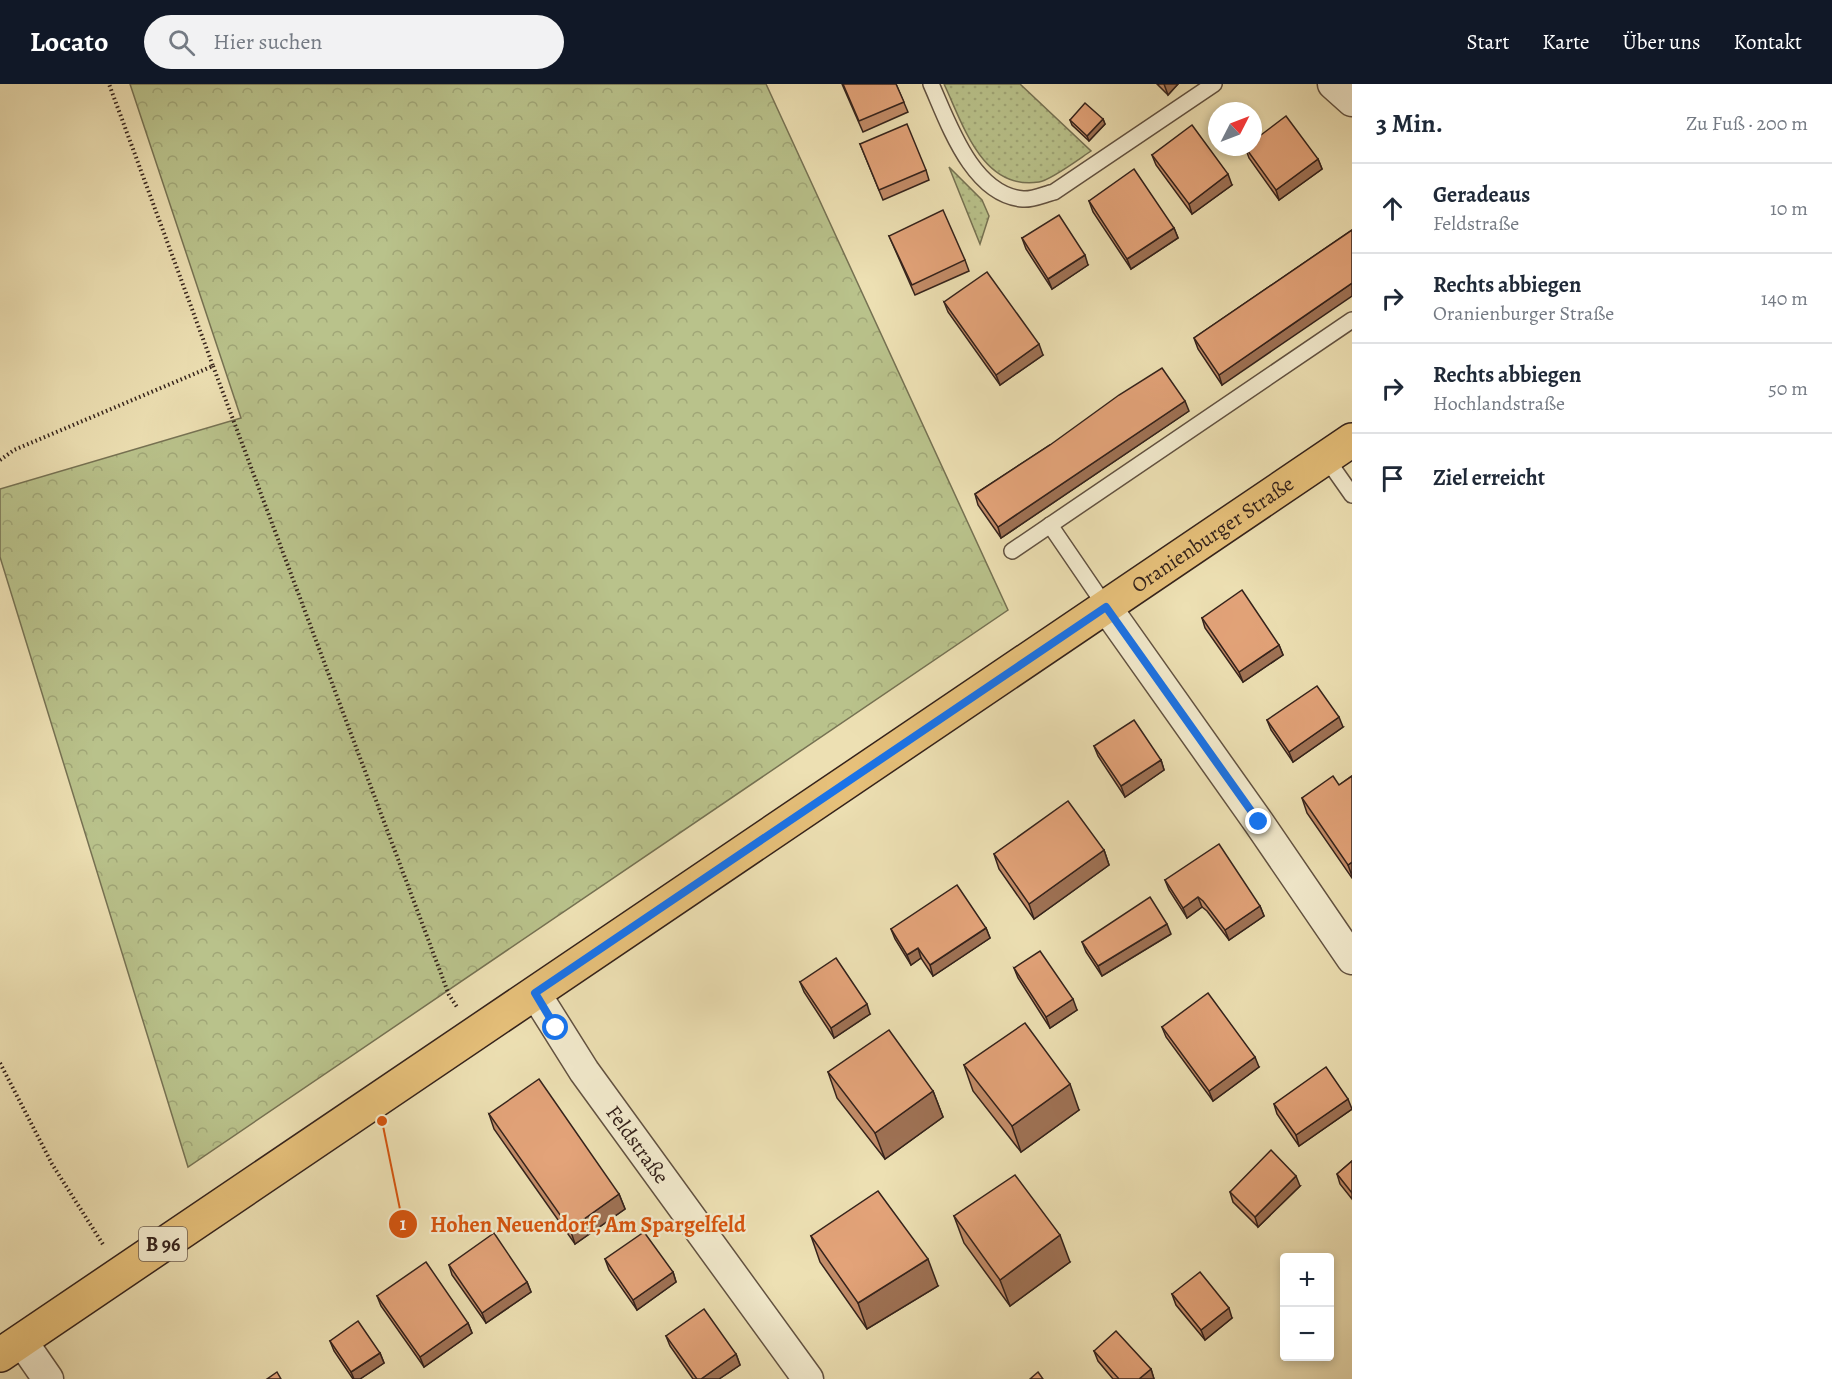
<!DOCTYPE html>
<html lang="de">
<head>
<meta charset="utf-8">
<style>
	body { margin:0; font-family:Alegreya,serif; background:#f2f2f3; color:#1f2937 }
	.controls { position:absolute; right:18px; bottom:18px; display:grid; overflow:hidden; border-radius:6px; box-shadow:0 3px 9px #0003 }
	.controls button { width:54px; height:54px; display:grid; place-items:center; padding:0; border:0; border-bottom:2px solid #e0e1e3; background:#fff; color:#1f2937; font:30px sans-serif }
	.compass { position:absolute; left:1208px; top:18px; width:54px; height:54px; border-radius:50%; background:#fff; box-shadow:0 3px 9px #0003; rotate:48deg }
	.stop { position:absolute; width:18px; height:18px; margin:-14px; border:4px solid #1a73e8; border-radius:50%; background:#fff }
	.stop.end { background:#1a73e8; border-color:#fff; box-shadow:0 2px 6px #0008 }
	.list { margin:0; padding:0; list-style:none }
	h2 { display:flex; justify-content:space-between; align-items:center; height:78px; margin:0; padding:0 24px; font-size:26px }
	h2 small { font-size:20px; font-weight:400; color:#747a83 }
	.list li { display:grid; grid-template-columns:39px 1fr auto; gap:18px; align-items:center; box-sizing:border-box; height:90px; padding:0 24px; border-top:2px solid #e0e1e3 }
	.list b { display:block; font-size:22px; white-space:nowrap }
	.list p { margin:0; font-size:20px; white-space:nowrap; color:#747a83 }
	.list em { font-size:20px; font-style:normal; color:#747a83 }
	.icon { flex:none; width:33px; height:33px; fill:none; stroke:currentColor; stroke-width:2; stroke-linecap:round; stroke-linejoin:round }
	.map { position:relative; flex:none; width:1352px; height:1295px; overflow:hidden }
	header { display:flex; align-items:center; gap:36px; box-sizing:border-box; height:84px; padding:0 30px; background:#111827; color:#fff }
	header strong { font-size:28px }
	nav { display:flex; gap:33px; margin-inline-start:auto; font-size:21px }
	.search { width:420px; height:54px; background:#f2f2f3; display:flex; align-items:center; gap:15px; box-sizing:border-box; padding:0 21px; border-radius:33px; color:#747a83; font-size:22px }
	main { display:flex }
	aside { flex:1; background:#fff }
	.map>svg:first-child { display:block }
	.grass { fill:url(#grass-dots); stroke:#767253; stroke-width:1.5 }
	.forest { fill:url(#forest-crowns); stroke:#767253; stroke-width:1.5 }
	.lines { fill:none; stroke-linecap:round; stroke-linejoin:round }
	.lane-casing { stroke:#625241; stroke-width:18 }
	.street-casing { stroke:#625241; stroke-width:33 }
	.primary-casing { stroke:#34221b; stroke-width:36 }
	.path { stroke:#34221b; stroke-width:4; stroke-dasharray:1.5 3; stroke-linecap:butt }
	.lane { stroke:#f3ebce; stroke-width:15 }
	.street { stroke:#f3ebce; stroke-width:30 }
	.primary { stroke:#e6c07a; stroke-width:33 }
	.wall { fill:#c38c68; stroke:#34221b; stroke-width:1.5 }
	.shaded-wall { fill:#9f7255; stroke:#34221b; stroke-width:1.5 }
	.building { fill:#e3a379; stroke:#34221b; stroke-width:1.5 }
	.route { stroke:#1a73e8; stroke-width:8 }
	.labels { text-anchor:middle; stroke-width:4.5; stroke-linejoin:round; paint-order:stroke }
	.shield { fill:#f3ebce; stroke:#6d5e51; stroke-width:1.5 }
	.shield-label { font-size:20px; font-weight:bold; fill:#34221b }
	.street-label { font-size:21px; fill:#34221b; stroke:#f3ebce }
	.leader { fill:none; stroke:#d6540e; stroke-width:2 }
	.callout-dot { fill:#d6540e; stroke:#f3ebce; stroke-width:2 }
	.mark-label { font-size:18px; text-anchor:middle; font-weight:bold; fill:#fff }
	.callout-label { font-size:22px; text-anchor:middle; font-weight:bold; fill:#d6540e; stroke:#f3ebce; stroke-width:4.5; stroke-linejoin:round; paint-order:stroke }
</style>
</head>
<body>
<header>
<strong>Locato</strong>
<div class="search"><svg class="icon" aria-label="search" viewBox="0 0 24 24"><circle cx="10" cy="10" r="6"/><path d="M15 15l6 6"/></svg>Hier suchen</div>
<nav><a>Start</a><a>Karte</a><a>Über uns</a><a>Kontakt</a></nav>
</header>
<main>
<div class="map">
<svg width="1352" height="1295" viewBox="0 0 1352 1295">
	<defs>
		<pattern id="grass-dots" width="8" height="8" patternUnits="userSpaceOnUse" patternTransform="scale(1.5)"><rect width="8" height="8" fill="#b9c28b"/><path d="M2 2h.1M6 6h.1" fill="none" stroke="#a0a677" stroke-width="1.8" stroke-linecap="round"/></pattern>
		<pattern id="forest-crowns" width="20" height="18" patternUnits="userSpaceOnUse" patternTransform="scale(1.5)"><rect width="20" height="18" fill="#b9c28b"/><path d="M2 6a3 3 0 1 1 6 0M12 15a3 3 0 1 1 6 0" fill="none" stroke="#a0a677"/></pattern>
	</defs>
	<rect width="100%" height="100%" fill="#ede0b3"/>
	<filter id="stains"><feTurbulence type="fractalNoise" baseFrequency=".00333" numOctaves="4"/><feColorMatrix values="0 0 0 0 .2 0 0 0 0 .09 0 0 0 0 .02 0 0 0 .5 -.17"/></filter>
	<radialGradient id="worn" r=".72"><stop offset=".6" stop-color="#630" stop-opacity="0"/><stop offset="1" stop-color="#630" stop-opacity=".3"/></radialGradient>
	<g class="grass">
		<path d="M944,0H1020L1091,67C1079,75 1051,96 1039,98C982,107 963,40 944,0Z"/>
		<path d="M949,83L982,116L989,132L980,160Z"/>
	</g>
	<path class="forest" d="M130,0H766L1008,526L188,1083L0,473V405L241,334Z"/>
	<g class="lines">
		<defs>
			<g id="lane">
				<path d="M931,0C948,38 972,111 1023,115C1032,116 1045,110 1054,108L1214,0"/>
				<path d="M1326,374L1352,411"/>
				<path d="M1050,441L1106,523"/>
				<path d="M1012,467L1352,236"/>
			</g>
			<g id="street">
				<path d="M1333,0L1352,17"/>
				<path d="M1106,523L1259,739L1352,875"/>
				<path id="s1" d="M535,909L584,987L808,1295"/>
				<path d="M21,1256L48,1295"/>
			</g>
			<g id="primary">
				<path id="s2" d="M0,1271L1352,356"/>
			</g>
		</defs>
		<use href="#lane" class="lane-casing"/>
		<use href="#street" class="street-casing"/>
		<use href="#primary" class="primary-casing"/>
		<g class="path">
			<path d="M213,282L449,911L457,923"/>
			<path d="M0,376L14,366L213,282L109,0"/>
			<path d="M0,979L52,1080L104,1162"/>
		</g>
		<use href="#lane" class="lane"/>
		<use href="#street" class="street"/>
		<use href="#primary" class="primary"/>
	</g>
	<g class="wall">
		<path d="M842,0H896L908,28L863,48Z"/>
		<path d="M1157,0H1178L1168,11Z"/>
		<path d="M1103,35L1105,40L1089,57L1072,41L1070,36Z"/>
		<path d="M860,60L926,86L929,96L883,116Z"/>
		<path d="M1245,63L1318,75L1322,85L1279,116L1249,74Z"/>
		<path d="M1152,71L1232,101L1192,130L1156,81Z"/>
		<path d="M1089,117L1174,144L1178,154L1131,185L1093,128Z"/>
		<path d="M1352,146L1222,301L1198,265L1194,254Z"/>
		<path d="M889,152L965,176L969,187L915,211Z"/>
		<path d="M1022,154L1088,181L1052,205L1026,165Z"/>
		<path d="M944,218L1043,271L1000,301L948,228Z"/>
		<path d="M1189,327L1001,454L978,421L975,410L1050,361Z"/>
		<path d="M1202,534L1279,561L1283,571L1243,598L1205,544Z"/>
		<path d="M1267,636L1343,643L1293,678L1271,646Z"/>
		<path d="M1094,662L1161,676L1164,686L1125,713L1098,672Z"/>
		<path d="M1352,692V794L1307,729L1302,714L1339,701Z"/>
		<path d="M1104,766L1109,781L1034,835L999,785L994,770Z"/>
		<path d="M1165,796L1260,822L1264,832L1229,856L1207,827L1202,823L1187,834L1169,806Z"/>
		<path d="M986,844L990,854L933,892L921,874L911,881L895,855L891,845Z"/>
		<path d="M1171,850L1102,892L1086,868L1082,858Z"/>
		<path d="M1014,884L1077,926L1050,944L1018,894Z"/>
		<path d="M800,898L870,930L834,954L804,908Z"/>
		<path d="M1162,943L1259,983L1213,1017L1166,953Z"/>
		<path d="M964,981L1079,1026L1021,1068L973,1007Z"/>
		<path d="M828,988L933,1007L943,1033L885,1075L837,1014Z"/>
		<path d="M1274,1020L1352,1025L1299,1062L1277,1030Z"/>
		<path d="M489,1030L619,1110L625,1125L575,1160L494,1045Z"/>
		<path d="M1352,1077V1115L1340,1100L1337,1090Z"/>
		<path d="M1300,1102L1258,1143L1233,1118L1230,1108Z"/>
		<path d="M954,1132L1070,1178L1010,1222L964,1159Z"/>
		<path d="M811,1152L938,1202L867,1245L820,1178Z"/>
		<path d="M605,1175L673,1188L676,1198L637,1226L609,1186Z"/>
		<path d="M449,1181L527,1198L531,1208L486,1239L452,1191Z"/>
		<path d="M1172,1210L1232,1234L1205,1256L1176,1221Z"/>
		<path d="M377,1212L468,1239L472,1249L424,1283L381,1222Z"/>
		<path d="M666,1252L736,1270L740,1281L719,1295H693L670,1262Z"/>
		<path d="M330,1257L380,1269L384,1279L360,1295H353L334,1267Z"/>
		<path d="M1094,1267L1151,1285L1154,1295H1113L1098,1277Z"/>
	</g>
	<g class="shaded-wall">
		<path d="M1164,0H1178L1168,11Z"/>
		<path d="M1103,35L1105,40L1089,57L1087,52Z"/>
		<path d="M1318,75L1322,85L1279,116L1276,106Z"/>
		<path d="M1228,90L1232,101L1192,130L1189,120Z"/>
		<path d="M1174,144L1178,154L1131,185L1127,175Z"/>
		<path d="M1085,171L1088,181L1052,205L1048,195Z"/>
		<path d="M1352,199V212L1222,301L1219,291Z"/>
		<path d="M1039,260L1043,271L1000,301L996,291Z"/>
		<path d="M1185,317L1189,327L1001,454L998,443Z"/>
		<path d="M1279,561L1283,571L1243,598L1239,588Z"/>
		<path d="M1339,633L1343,643L1293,678L1289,668Z"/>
		<path d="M1161,676L1164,686L1125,713L1121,702Z"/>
		<path d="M1104,766L1109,781L1034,835L1029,820Z"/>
		<path d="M1352,778V792L1348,781Z"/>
		<path d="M1198,813L1202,823L1187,834L1183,824Z"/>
		<path d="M1260,822L1264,832L1229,856L1225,846Z"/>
		<path d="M1167,840L1171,850L1102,892L1098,882Z"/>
		<path d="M986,844L990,854L933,892L930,881Z"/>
		<path d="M918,864L921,874L911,881L907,871Z"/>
		<path d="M1073,915L1077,926L1050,944L1046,933Z"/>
		<path d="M867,920L870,930L834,954L831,944Z"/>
		<path d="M1255,973L1259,983L1213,1017L1209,1007Z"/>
		<path d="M1070,1000L1079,1026L1021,1068L1012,1042Z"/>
		<path d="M933,1007L943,1033L885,1075L875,1049Z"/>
		<path d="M1348,1015L1352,1025L1299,1062L1296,1051Z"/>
		<path d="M1296,1092L1300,1102L1258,1143L1255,1133Z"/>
		<path d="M619,1110L625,1125L575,1160L570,1145Z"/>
		<path d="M1060,1151L1070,1178L1010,1222L1000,1196Z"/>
		<path d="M928,1175L938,1202L867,1245L858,1219Z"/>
		<path d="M673,1188L676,1198L637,1226L633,1216Z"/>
		<path d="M527,1198L531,1208L486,1239L482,1229Z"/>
		<path d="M1229,1224L1232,1234L1205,1256L1201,1246Z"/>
		<path d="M468,1239L472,1249L424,1283L420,1273Z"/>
		<path d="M380,1269L384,1279L360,1295H354L351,1288Z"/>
		<path d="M736,1270L740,1281L719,1295H701Z"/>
		<path d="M1151,1285L1154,1295H1139Z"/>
	</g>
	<g class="building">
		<path d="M843,0H896L904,18L859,37Z"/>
		<path d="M1085,19L1103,35L1087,52L1070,36Z"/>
		<path d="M1286,32L1318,75L1276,106L1245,63H1253V57Z"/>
		<path d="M907,40L926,86L879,106L860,60Z"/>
		<path d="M1192,41L1228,90L1189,120L1152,71Z"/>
		<path d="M1134,85L1174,144L1127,175L1089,117Z"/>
		<path d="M943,126L965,176L912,201L889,152Z"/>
		<path d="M1059,131L1085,171L1048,195L1022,154Z"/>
		<path d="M1352,146V199L1219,291L1194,254Z"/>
		<path d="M987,188L1039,260L996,291L944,218Z"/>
		<path d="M1162,284L1185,317L998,443L975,410L1050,361L1119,311Z"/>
		<path d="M1242,506L1279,561L1239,588L1202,534Z"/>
		<path d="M1317,602L1339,633L1289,668L1267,636Z"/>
		<path d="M1134,636L1161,676L1121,702L1094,662Z"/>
		<path d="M1333,692L1339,701L1352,692V778L1348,781L1302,714Z"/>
		<path d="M1068,717L1104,766L1029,820L994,770Z"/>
		<path d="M1219,760L1260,822L1225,846L1203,817L1198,813L1183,824L1165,796Z"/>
		<path d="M957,801L986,844L930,881L918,864L907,871L891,845Z"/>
		<path d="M1150,813L1167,840L1098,882L1082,858Z"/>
		<path d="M1040,867L1073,915L1046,933L1014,884Z"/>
		<path d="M836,874L867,920L831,944L800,898Z"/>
		<path d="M1208,909L1255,973L1209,1007L1162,943Z"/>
		<path d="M1025,939L1070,1000L1012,1042L964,981Z"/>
		<path d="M889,946L933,1007L875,1049L828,988Z"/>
		<path d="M1326,983L1348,1015L1296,1051L1274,1020Z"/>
		<path d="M539,995L619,1110L570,1145L489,1030Z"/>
		<path d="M1271,1066L1296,1092L1255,1133L1230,1108Z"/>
		<path d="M1352,1077V1109L1337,1090Z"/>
		<path d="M1015,1091L1060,1151L1000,1196L954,1132Z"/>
		<path d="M878,1107L928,1175L858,1219L811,1152Z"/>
		<path d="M644,1148L673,1188L633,1216L605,1175Z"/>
		<path d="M494,1149L527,1198L482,1229L449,1181Z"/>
		<path d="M426,1178L468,1239L420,1273L377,1212Z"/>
		<path d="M1200,1188L1229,1224L1201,1246L1172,1210Z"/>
		<path d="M704,1225L736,1270L701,1295H697L666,1252Z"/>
		<path d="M358,1237L380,1269L351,1288L330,1257Z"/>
		<path d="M1116,1247L1151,1285L1139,1295H1119L1094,1267Z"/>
		<path d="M277,1288L281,1295H267Z"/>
		<path d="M1038,1288L1043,1295H1030Z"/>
	</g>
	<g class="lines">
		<path class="route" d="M556,944L535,909L1106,523L1259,738"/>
	</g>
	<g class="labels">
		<rect class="shield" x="139" y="1143" width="48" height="34" rx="4.5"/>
		<g class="shield-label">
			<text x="163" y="1167">B 96</text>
		</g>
		<g class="street-label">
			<text dy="7" stroke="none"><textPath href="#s2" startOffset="1464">Oranienburger Straße</textPath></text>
			<text dy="7" stroke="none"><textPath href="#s1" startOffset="183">Feldstraße</textPath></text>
		</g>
	</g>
	<path class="leader" d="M382 1037L403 1140"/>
	<g class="callout-dot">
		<circle cx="382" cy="1037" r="6"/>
		<circle cx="403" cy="1140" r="15"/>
	</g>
	<g class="mark-label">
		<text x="403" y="1146">1</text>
	</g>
	<g class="callout-label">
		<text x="588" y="1148">Hohen Neuendorf, Am Spargelfeld</text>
	</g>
	<rect width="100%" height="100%" filter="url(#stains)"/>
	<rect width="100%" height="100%" fill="url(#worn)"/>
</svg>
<div class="controls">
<button>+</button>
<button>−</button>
</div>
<svg class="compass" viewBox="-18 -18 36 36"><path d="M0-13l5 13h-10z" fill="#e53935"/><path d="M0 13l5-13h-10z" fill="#747a83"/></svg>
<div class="stop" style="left:556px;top:944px"></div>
<div class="stop end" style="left:1259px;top:738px"></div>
</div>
<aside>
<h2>3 Min.<small>Zu Fuß · 200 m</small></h2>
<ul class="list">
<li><svg class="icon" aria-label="ahead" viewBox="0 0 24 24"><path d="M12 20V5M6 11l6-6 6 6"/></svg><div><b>Geradeaus</b><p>Feldstraße</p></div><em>10 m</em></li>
<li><svg class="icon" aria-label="right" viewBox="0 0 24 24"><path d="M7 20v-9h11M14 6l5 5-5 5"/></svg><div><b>Rechts abbiegen</b><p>Oranienburger Straße</p></div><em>140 m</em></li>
<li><svg class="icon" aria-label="right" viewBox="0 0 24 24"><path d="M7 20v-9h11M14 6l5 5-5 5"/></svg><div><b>Rechts abbiegen</b><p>Hochlandstraße</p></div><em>50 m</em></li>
<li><svg class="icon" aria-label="arrive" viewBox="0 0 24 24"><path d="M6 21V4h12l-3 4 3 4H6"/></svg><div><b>Ziel erreicht</b></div></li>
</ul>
</aside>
</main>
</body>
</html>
